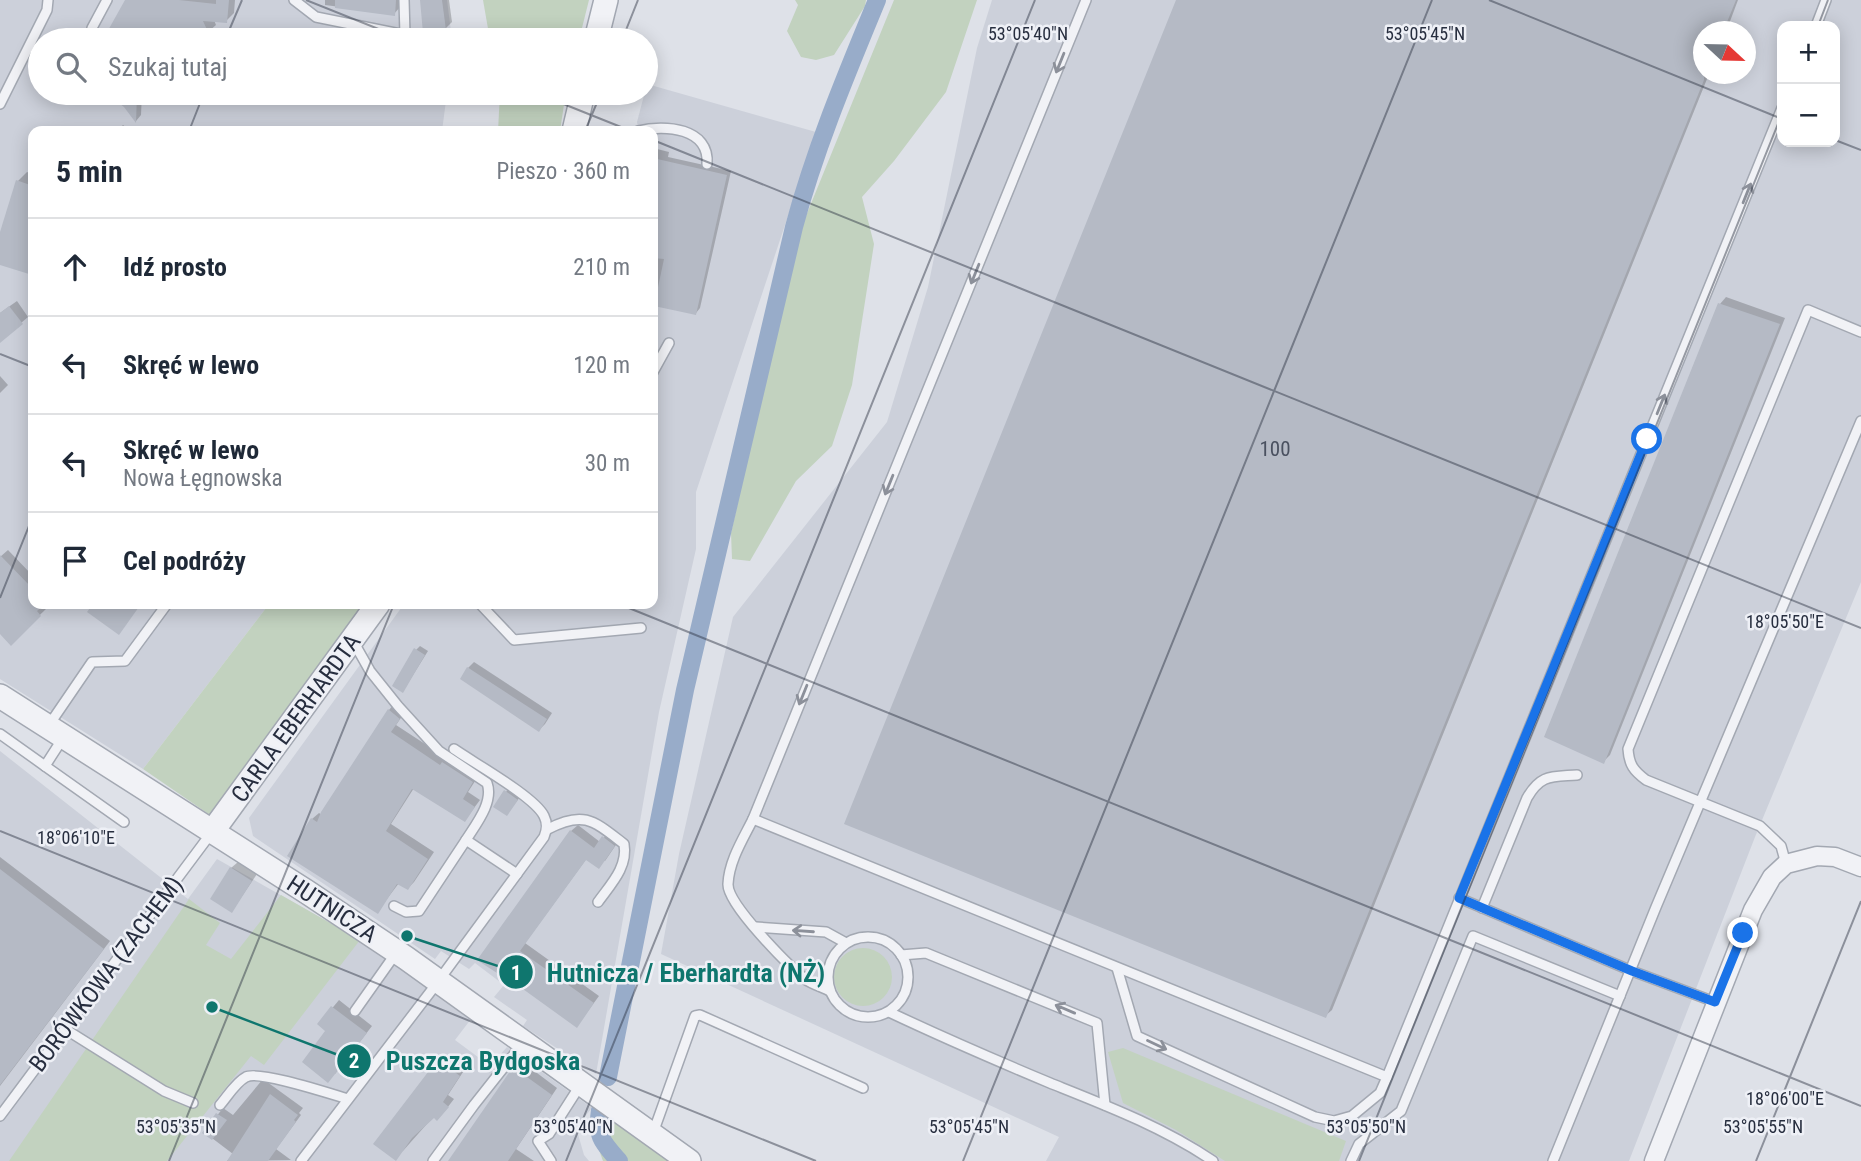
<!DOCTYPE html>
<html lang="pl">
<head>
<meta charset="utf-8">
<style>
	body { margin:0; font-family:"Roboto Condensed",sans-serif; background:#f6f6f7; color:#1f2937 }
	.controls { position:absolute; right:21px; top:21px; display:grid; overflow:hidden; border-radius:14px; box-shadow:0 4px 18px #0003 }
	.controls button { width:63px; height:63px; display:grid; place-items:center; padding:0; border:0; border-bottom:2px solid #e0e1e3; background:#fff; color:#1f2937; font:35px sans-serif }
	.compass { position:absolute; left:1693px; top:21px; width:63px; height:63px; border-radius:50%; background:#fff; box-shadow:0 4px 18px #0003; rotate:112deg }
	.stop { position:absolute; width:21px; height:21px; margin:-16px; border:5px solid #1a73e8; border-radius:50%; background:#fff }
	.stop.end { background:#1a73e8; border-color:#fff; box-shadow:0 2px 7px #0008 }
	.list { margin:0; padding:0; list-style:none }
	h2 { display:flex; justify-content:space-between; align-items:center; height:91px; margin:0; padding:0 28px; font-size:30px }
	h2 small { font-size:23px; font-weight:400; color:#747a83 }
	.list li { display:grid; grid-template-columns:46px 1fr auto; gap:21px; align-items:center; box-sizing:border-box; height:98px; padding:0 28px; border-top:2px solid #e0e1e3 }
	.list b { display:block; font-size:26px; white-space:nowrap }
	.list p { margin:0; font-size:23px; white-space:nowrap; color:#747a83 }
	.list em { font-size:23px; font-style:normal; color:#747a83 }
	.icon { flex:none; width:38px; height:38px; fill:none; stroke:currentColor; stroke-width:2; stroke-linecap:round; stroke-linejoin:round }
	.map { position:relative; flex:none; width:1861px; height:1161px; overflow:hidden }
	.search { position:absolute; background:#fff; box-shadow:0 4px 18px #0003; left:28px; top:28px; width:630px; height:77px; display:flex; align-items:center; gap:18px; box-sizing:border-box; padding:0 24px; border-radius:38px; color:#747a83; font-size:26px }
	.panel { position:absolute; background:#fff; box-shadow:0 4px 18px #0003; left:28px; top:126px; width:630px; height:483px; border-radius:14px }
	.map>svg:first-child { display:block }
	.built { fill:#ccd0da; fill-rule:evenodd }
	.green { fill:#c2d2bf }
	.shadow { fill:#0003 }
	.lines { fill:none; stroke-linecap:round; stroke-linejoin:round }
	.canal { stroke:#98acc9; stroke-width:18 }
	.building { fill:#b5bac5 }
	.service-casing { stroke:#a3a8b2; stroke-width:12 }
	.minor-casing { stroke:#a3a8b2; stroke-width:21 }
	.tertiary-casing { stroke:#a3a8b2; stroke-width:26 }
	.service { stroke:#f1f2f6; stroke-width:9 }
	.minor { stroke:#f1f2f6; stroke-width:18 }
	.tertiary { stroke:#f1f2f6; stroke-width:23 }
	.oneway { stroke:#8c909a }
	.route { stroke:#1a73e8; stroke-width:9 }
	.ticks { fill:none; stroke:#272e3f; stroke-width:2; stroke-opacity:0.45 }
	.labels { text-anchor:middle; stroke-width:5; stroke-linejoin:round; paint-order:stroke }
	.number-label { font-size:21px; fill:#4a5160 }
	.street-label { font-size:24px; fill:#272e3f; stroke:#eef0f6 }
	.ticks-label { font-size:18px; text-anchor:middle; fill:#272e3f; stroke:#eef0f6; stroke-width:5; stroke-linejoin:round; paint-order:stroke }
	.leader { fill:none; stroke:#0f766e; stroke-width:2.5 }
	.callout-dot { fill:#0f766e; stroke:#eef0f6; stroke-width:2.5 }
	.mark-label { font-size:21px; text-anchor:middle; font-weight:bold; fill:#fff }
	.callout-label { font-size:26px; text-anchor:middle; font-weight:bold; fill:#0f766e; stroke:#eef0f6; stroke-width:5; stroke-linejoin:round; paint-order:stroke }
</style>
</head>
<body>
<div class="map">
<svg width="1861" height="1161" viewBox="0 0 1861 1161">
	<rect width="100%" height="100%" fill="#dee1e8"/>
	<g class="built">
		<path d="M0,0H447L452,40H40V93H447L442,131H33V604H269L143,769L0,679Z"/>
		<path d="M992,0H1861V582L1755,837L1629,1161H1046L1059,1137L661,954L679,854L733,617L887,422L928,287L977,48ZM1782,26H1835V142H1782ZM1703,32H1745V74H1703Z"/>
		<path d="M647,84L816,132L696,492V549L659,712L596,1074L523,1026L527,1020L494,997L504,985L475,963L469,969L441,951L435,959L253,836L249,818L404,604H653V131H639L637,122Z"/>
		<path d="M0,751L188,899L217,859L360,940L471,1019L455,1040L490,1066L507,1047L592,1108L576,1127L584,1155L589,1161H0Z"/>
	</g>
	<g class="green">
		<path d="M483,0H589L579,40H490Z"/>
		<path d="M795,0H866L865,6L834,55L816,60L801,57L787,31L798,5Z"/>
		<path d="M894,0H977L946,92L894,161L862,197L874,244L852,385L832,446L796,481L750,561L732,559L731,533L797,238Z"/>
		<path d="M500,93H549L565,98L560,131H498Z"/>
		<path d="M269,604H366L210,815L143,769Z"/>
		<path d="M281,895L360,940L264,1065L251,1056L167,1161H9L189,899L220,923L206,945L231,959Z"/>
		<circle cx="863" cy="977" r="29"/>
		<path d="M1123,1048L1346,1141L1339,1161H1225L1176,1130L1123,1103L1108,1052Z"/>
		<path d="M613,1122L636,1135L670,1161H603L594,1136Z"/>
	</g>
	<g class="shadow">
		<path d="M127,0H235L234,13L226,21L214,20L216,25L199,40H153L154,37Z"/>
		<path d="M325,0H401L400,7L394,14L325,5Z"/>
		<path d="M421,0H449L452,22L445,29Z"/>
		<path d="M1178,0H1738L1726,32H1703V74H1709L1332,1010L1325,1016Z"/>
		<path d="M86,93H99L94,97Z"/>
		<path d="M109,93H142L141,115L136,121L125,105Z"/>
		<path d="M123,125L131,131H117Z"/>
		<path d="M653,148L669,152L668,157L731,171L700,308L696,313L653,303Z"/>
		<path d="M27,172L33,174V267L28,272L0,263V238L18,181Z"/>
		<path d="M1726,297L1785,318L1610,755L1603,762L1720,304Z"/>
		<path d="M17,301L28,317L0,341V313Z"/>
		<path d="M0,376L8,385L0,393Z"/>
		<path d="M8,550L33,576V604H42L47,608L11,643L0,632V557Z"/>
		<path d="M526,604H559L526,606Z"/>
		<path d="M420,646L428,651L403,691L416,650Z"/>
		<path d="M474,662L552,713L545,724L539,730L468,668Z"/>
		<path d="M395,703L405,712L396,725L448,759L479,775L468,792L480,800L465,820L414,788L391,824L434,852L414,882L408,888L399,883L377,912L312,819L319,813L322,815L389,710Z"/>
		<path d="M512,784L523,793L507,814L496,805Z"/>
		<path d="M578,825L600,842L610,831L620,839L605,861L587,858L525,943L599,996L577,1026L498,969L571,831Z"/>
		<path d="M0,857L110,941L0,1086Z"/>
		<path d="M238,862L257,874L232,911L231,868Z"/>
		<path d="M339,1000L372,1026L335,1074L328,1031L319,1024Z"/>
		<path d="M445,1054L465,1069L448,1095L454,1099L444,1112L434,1116L402,1152L439,1061Z"/>
		<path d="M521,1061L557,1088L516,1149L534,1161H450Z"/>
		<path d="M263,1079L303,1108L299,1113L301,1115L276,1149L291,1160L227,1161L233,1154L204,1132L223,1108L233,1115Z"/>
	</g>
	<g class="lines">
		<g class="canal">
			<path d="M608,1077L685,690L794,227C815,149 846,75 877,0"/>
			<path d="M600,1110C596,1137 602,1142 619,1161"/>
		</g>
	</g>
	<g class="building">
		<path d="M125,0H179L216,4V0H229L227,23L203,21L209,34L202,40H152L106,34Z"/>
		<path d="M335,0H396L395,16L335,8Z"/>
		<path d="M420,0H442L446,30L423,33Z"/>
		<path d="M1176,0H1736L1723,32H1704V80L1326,1018L844,824Z"/>
		<path d="M106,93H137L136,123L124,107Z"/>
		<path d="M653,158L727,175L696,315L654,306L664,259L653,258Z"/>
		<path d="M16,180L33,186V259L29,274L0,265V232Z"/>
		<path d="M1718,303L1780,324L1604,764L1544,737Z"/>
		<path d="M9,306L23,324L0,343V313Z"/>
		<path d="M0,555L33,589V604H45L37,611L41,616L11,646L0,634Z"/>
		<path d="M93,604H141L119,635L87,612Z"/>
		<path d="M414,648L425,655L403,693L392,686Z"/>
		<path d="M467,667L547,719L539,732L460,679Z"/>
		<path d="M388,709L400,719L391,732L440,765L442,762L473,782L463,799L475,807L465,822L412,789L386,831L428,859L408,890L397,884L378,914L287,856L311,818L317,822L321,812Z"/>
		<path d="M504,790L518,800L507,816L493,807Z"/>
		<path d="M570,830L594,848L602,836L615,846L599,869L586,860L520,951L594,1003L577,1028L498,971L497,973L477,960Z"/>
		<path d="M230,867L252,881L232,913L210,899Z"/>
		<path d="M0,869L104,949L0,1085Z"/>
		<path d="M331,1006L367,1033L328,1083L302,1062L325,1031L317,1024Z"/>
		<path d="M438,1059L460,1076L443,1102L449,1107L437,1121L434,1118L412,1138L396,1161L373,1144Z"/>
		<path d="M513,1067L552,1095L508,1161H448Z"/>
		<path d="M270,1094L298,1115L294,1120L296,1122L268,1161H227Z"/>
		<path d="M216,1113L227,1120L212,1140L202,1133Z"/>
	</g>
	<g class="lines">
		<defs>
			<g id="service">
				<path d="M294,0L316,17L405,35"/>
				<path d="M404,0L405,35L417,40"/>
				<path d="M1086,0L753,819L1387,1077L1782,108"/>
				<path d="M1816,26L1826,0"/>
				<path d="M92,28L107,0"/>
				<path d="M0,104L47,10L48,0"/>
				<path d="M638,131C665,124 710,128 707,164"/>
				<path d="M653,372L669,343"/>
				<path d="M480,604L514,640L641,628"/>
				<path d="M353,641L370,671L398,706L439,751L487,783C494,802 476,824 466,840"/>
				<path d="M49,725L92,662L125,661L167,604"/>
				<path d="M0,734L45,766"/>
				<path d="M63,738L45,766L124,822"/>
				<path d="M753,819C743,839 729,861 728,884C727,904 788,965 805,979C812,984 822,987 830,991"/>
				<path d="M548,829C584,810 594,821 624,844C628,867 611,884 598,902"/>
				<path d="M1786,864L1781,846L1760,826L1646,780C1634,771 1629,765 1628,749L1808,310L1861,332"/>
				<path d="M1459,898L1632,971L1715,1002"/>
				<path d="M394,906L406,912L419,911L466,840L517,874"/>
				<path d="M1482,908L1527,798C1541,774 1551,777 1577,775"/>
				<path d="M756,927L826,932L846,943"/>
				<circle cx="868" cy="977" r="40"/>
				<path d="M901,955L926,953L1097,1023L1105,1105"/>
				<path d="M1117,968L1137,1036L1315,1117L1334,1121L1352,1116L1380,1093L1387,1077"/>
				<path d="M355,1011L396,953"/>
				<path d="M889,1012C942,1037 995,1060 1050,1083C1105,1105 1163,1127 1213,1161"/>
				<path d="M65,1029L164,1091L193,1103"/>
				<path d="M220,1105C227,1097 236,1082 246,1077C258,1070 331,1094 348,1099"/>
				<path d="M0,1116L212,832"/>
				<path d="M653,1133L695,1016L700,1015L863,1088"/>
				<path d="M301,1161L431,991L544,837C547,830 548,824 544,816C535,797 474,763 454,749"/>
				<path d="M433,1161L474,1105L523,1043"/>
				<path d="M551,1161L538,1141L549,1134L581,1084"/>
				<path d="M1351,1161L1359,1144L1401,1111L1473,936L1620,996"/>
				<path d="M1553,1161L1656,907L1861,421"/>
			</g>
			<path id="minor" d="M1654,1161L1753,910L1772,877L1786,864L1817,856L1835,857L1861,867"/>
			<g id="tertiary">
				<path d="M596,40L606,0"/>
				<path d="M574,131L583,93"/>
				<path d="M0,696L307,892L406,958L689,1161"/>
				<path d="M212,832L378,604"/>
			</g>
		</defs>
		<use href="#service" class="service-casing"/>
		<use href="#minor" class="minor-casing"/>
		<use href="#tertiary" class="tertiary-casing"/>
		<use href="#service" class="service"/>
		<use href="#minor" class="minor"/>
		<use href="#tertiary" class="tertiary"/>
	</g>
	<defs><path id="oneway-shaft" d="M-6 0H5M1.5-3L5.5 0L1.5 3" fill="none" stroke-width="1.6" stroke-linecap="round" stroke-linejoin="round" transform="scale(1.75)"/></defs>
	<g class="oneway">
		<use href="#oneway-shaft" transform="translate(1060 63) rotate(112)"/>
		<use href="#oneway-shaft" transform="translate(1747 193) rotate(-68)"/>
		<use href="#oneway-shaft" transform="translate(975 274) rotate(112)"/>
		<use href="#oneway-shaft" transform="translate(1661 404) rotate(-68)"/>
		<use href="#oneway-shaft" transform="translate(889 485) rotate(112)"/>
		<use href="#oneway-shaft" transform="translate(803 695) rotate(112)"/>
		<use href="#oneway-shaft" transform="translate(803 931) rotate(-176)"/>
		<use href="#oneway-shaft" transform="translate(1065 1009) rotate(-157)"/>
		<use href="#oneway-shaft" transform="translate(1157 1045) rotate(25)"/>
	</g>
	<g class="lines">
		<path class="route" d="M1647,439L1459,898L1632,971L1715,1002L1743,933"/>
	</g>
	<path class="ticks" d="M306,0L406,40M1489,0L1782,119M1818,26L1828,0M225,40L242,0M622,40L638,0M536,93L631,131M189,131L204,93M585,131L601,93M653,140L1861,628M1835,140L1861,150M0,354L33,367M0,598L33,516M619,604L1861,1106M0,831L816,1161M169,1161L394,604M566,1161L1035,0M963,1161L1432,0M1359,1161L1782,114M1756,1161L1861,901"/>
	<g class="labels">
		<g class="number-label">
			<text x="1275" y="456">100</text>
		</g>
		<g class="street-label">
			<text transform="translate(296 718) rotate(-54)" y="8">CARLA EBERHARDTA</text>
			<text transform="translate(332 909) rotate(33)" y="8">HUTNICZA</text>
			<text transform="translate(106 974) rotate(-53)" y="8">BORÓWKOWA (ZACHEM)</text>
		</g>
	</g>
	<g class="ticks-label">
		<text x="1425" y="40">53°05'45"N</text>
		<text x="1028" y="40">53°05'40"N</text>
		<text x="1785" y="628">18°05'50"E</text>
		<text x="76" y="844">18°06'10"E</text>
		<text x="1785" y="1105">18°06'00"E</text>
		<text x="176" y="1133">53°05'35"N</text>
		<text x="573" y="1133">53°05'40"N</text>
		<text x="969" y="1133">53°05'45"N</text>
		<text x="1366" y="1133">53°05'50"N</text>
		<text x="1763" y="1133">53°05'55"N</text>
	</g>
	<path class="leader" d="M407 936L516 972M212 1007L354 1061"/>
	<g class="callout-dot">
		<circle cx="407" cy="936" r="7"/>
		<circle cx="212" cy="1007" r="7"/>
		<circle cx="516" cy="972" r="18"/>
		<circle cx="354" cy="1061" r="18"/>
	</g>
	<g class="mark-label">
		<text x="516" y="980">1</text>
		<text x="354" y="1068">2</text>
	</g>
	<g class="callout-label">
		<text x="686" y="982">Hutnicza / Eberhardta (NŻ)</text>
		<text x="483" y="1070">Puszcza Bydgoska</text>
	</g>
</svg>
<div class="controls">
<button>+</button>
<button>−</button>
</div>
<svg class="compass" viewBox="-18 -18 36 36"><path d="M0-13l5 13h-10z" fill="#e53935"/><path d="M0 13l5-13h-10z" fill="#747a83"/></svg>
<div class="stop" style="left:1647px;top:439px"></div>
<div class="stop end" style="left:1743px;top:933px"></div>
<div class="search"><svg class="icon" aria-label="search" viewBox="0 0 24 24"><circle cx="10" cy="10" r="6"/><path d="M15 15l6 6"/></svg>Szukaj tutaj</div>
<section class="panel">
<h2>5 min<small>Pieszo · 360 m</small></h2>
<ul class="list">
<li><svg class="icon" aria-label="ahead" viewBox="0 0 24 24"><path d="M12 20V5M6 11l6-6 6 6"/></svg><div><b>Idź prosto</b></div><em>210 m</em></li>
<li><svg class="icon" aria-label="left" viewBox="0 0 24 24"><path d="M17 20v-9H6M10 6l-5 5 5 5"/></svg><div><b>Skręć w lewo</b></div><em>120 m</em></li>
<li><svg class="icon" aria-label="left" viewBox="0 0 24 24"><path d="M17 20v-9H6M10 6l-5 5 5 5"/></svg><div><b>Skręć w lewo</b><p>Nowa Łęgnowska</p></div><em>30 m</em></li>
<li><svg class="icon" aria-label="arrive" viewBox="0 0 24 24"><path d="M6 21V4h12l-3 4 3 4H6"/></svg><div><b>Cel podróży</b></div></li>
</ul>
</section>
</div>
</body>
</html>
